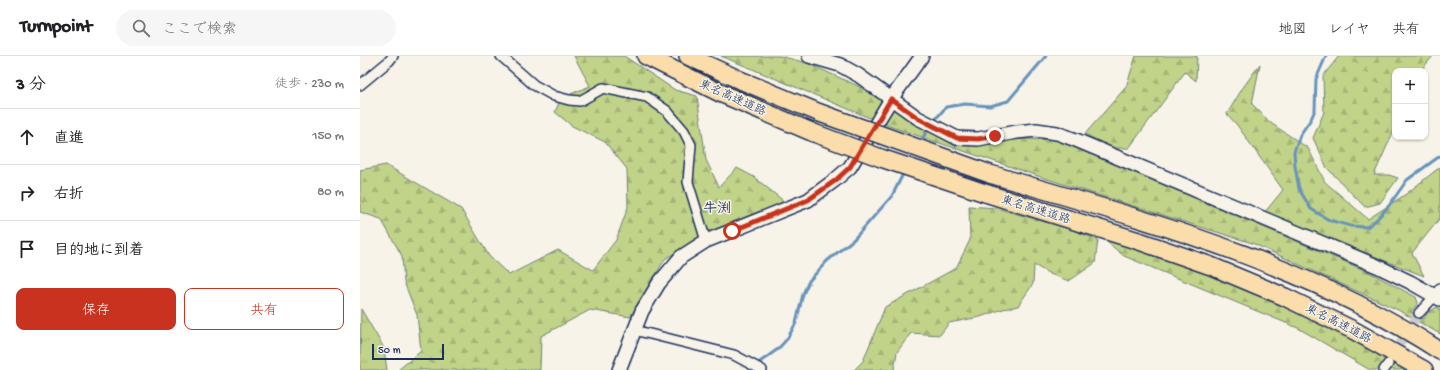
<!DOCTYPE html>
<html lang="ja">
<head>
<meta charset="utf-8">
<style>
	body { margin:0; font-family:"Gochi Hand","Klee One",sans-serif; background:#f6f6f6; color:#202124 }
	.controls { position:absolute; right:12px; top:12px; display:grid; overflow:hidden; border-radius:8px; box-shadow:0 1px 3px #0004 }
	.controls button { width:36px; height:36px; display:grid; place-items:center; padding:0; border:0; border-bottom:1px solid #e0e0e0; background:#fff; color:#202124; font:20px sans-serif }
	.scale { position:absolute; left:12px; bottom:10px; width:72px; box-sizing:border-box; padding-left:4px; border:2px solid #1b2f5e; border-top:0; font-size:11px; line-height:14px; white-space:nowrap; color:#1b2f5e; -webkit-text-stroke:3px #f7f3e8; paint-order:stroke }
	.stop { position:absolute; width:12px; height:12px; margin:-9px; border:3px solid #c8321e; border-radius:50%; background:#fff }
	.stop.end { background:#c8321e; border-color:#fff; box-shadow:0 1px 4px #0008 }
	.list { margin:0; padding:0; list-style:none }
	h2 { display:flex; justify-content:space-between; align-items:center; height:52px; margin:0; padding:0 16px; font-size:17px }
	h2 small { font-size:13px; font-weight:400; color:#757577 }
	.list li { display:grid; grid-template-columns:26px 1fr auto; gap:12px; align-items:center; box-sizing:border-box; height:56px; padding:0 16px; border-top:1px solid #e0e0e0 }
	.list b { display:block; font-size:15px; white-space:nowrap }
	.list em { font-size:13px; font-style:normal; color:#757577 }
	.actions { display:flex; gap:8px; padding:12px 16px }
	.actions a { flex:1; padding:9px 0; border:1px solid #c8321e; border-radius:8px; text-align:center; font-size:14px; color:#c8321e }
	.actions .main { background:#c8321e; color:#fff }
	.icon { flex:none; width:22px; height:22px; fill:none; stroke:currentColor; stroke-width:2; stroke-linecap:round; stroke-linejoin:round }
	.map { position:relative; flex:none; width:1080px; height:314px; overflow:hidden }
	header { display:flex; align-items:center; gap:24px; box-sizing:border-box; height:56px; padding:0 20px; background:#fff; border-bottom:1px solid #e0e0e0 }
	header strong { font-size:19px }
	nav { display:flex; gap:22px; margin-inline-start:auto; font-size:14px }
	.search { width:280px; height:36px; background:#f6f6f6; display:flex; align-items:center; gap:10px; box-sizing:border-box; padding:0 14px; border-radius:22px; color:#757577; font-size:15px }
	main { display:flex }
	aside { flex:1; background:#fff }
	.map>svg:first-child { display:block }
	.grass { fill:url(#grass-tufts); stroke:#6e8173 }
	.forest { fill:url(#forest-firs); stroke:#6e8173 }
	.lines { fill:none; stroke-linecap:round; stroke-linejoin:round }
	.stream { stroke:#6793bc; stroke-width:3 }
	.street-tunnel { stroke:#cbcccc; stroke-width:9; stroke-dasharray:9 4.5; stroke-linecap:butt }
	.street-casing { stroke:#1b2f5e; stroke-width:12 }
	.secondary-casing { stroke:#1b2f5e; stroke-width:16 }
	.highway-casing { stroke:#1b2f5e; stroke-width:20 }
	.street { stroke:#f7f3e8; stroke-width:9 }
	.secondary { stroke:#f7f3e8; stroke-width:13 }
	.highway { stroke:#faddab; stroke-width:17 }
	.highway-bridge-casing { stroke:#1b2f5e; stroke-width:20; stroke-linecap:butt }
	.highway-bridge { stroke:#faddab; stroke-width:17 }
	.route { stroke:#c8321e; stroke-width:5 }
	.labels { text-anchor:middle; stroke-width:3; stroke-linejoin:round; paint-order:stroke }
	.street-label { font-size:12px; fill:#1b2f5e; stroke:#f7f3e8 }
	.quarter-label { font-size:14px; font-weight:bold; fill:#1b2f5e; stroke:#f7f3e8 }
</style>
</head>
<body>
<header>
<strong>Turnpoint</strong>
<div class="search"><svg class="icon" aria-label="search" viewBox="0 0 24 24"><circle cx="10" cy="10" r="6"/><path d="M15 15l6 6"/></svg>ここで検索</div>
<nav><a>地図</a><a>レイヤ</a><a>共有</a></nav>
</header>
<main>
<aside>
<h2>3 分<small>徒歩 · 230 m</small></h2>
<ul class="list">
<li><svg class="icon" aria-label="ahead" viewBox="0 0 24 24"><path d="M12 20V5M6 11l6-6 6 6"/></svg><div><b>直進</b></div><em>150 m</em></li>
<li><svg class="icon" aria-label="right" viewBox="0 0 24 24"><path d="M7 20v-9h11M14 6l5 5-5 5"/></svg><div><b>右折</b></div><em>80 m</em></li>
<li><svg class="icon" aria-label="arrive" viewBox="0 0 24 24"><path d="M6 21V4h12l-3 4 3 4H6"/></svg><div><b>目的地に到着</b></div></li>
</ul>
<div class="actions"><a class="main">保存</a><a>共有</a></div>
</aside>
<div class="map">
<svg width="1080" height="314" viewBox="0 0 1080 314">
	<defs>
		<pattern id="grass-tufts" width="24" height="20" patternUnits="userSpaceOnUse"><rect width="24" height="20" fill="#c1d388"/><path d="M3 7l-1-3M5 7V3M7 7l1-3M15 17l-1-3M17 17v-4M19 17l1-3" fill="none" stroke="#a5b578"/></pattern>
		<pattern id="forest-firs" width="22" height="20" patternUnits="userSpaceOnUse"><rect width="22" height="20" fill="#c1d388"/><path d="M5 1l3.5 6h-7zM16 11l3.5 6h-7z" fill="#a5b578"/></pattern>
	</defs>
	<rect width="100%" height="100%" fill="#f7f3e8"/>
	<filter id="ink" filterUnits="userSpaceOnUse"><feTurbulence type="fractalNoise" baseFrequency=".025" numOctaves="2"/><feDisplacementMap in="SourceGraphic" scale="8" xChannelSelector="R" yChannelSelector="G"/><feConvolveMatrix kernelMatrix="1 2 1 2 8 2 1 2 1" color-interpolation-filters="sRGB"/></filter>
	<g filter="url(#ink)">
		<path class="grass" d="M1,253L24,292L27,314H0Z"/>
		<g class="forest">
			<path d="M214,0H264L315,34L337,40L346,104L359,131L377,112L394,121L426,147L340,181L305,203L270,261L230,254L181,280L180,314H38L61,295L57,259L44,226L42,200L21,163L0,156V114L26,109L101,153L129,200L149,219L198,194L233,214L256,184L268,151L267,113L245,86L212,70L195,56L201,42L230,30Z"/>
			<path d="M361,0H420L447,7L498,30L595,90L665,83L698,84L1009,216L1056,241L1058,247L1051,256L1064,263L1067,257L1077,251L1080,253V278L1038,254L892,187L684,122L529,70Z"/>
			<path d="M776,0H837L836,25L825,16L769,92H752L725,78L766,31Z"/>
			<path d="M979,0H1073L1062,13V15H1035V72L1014,119H1029L1038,122L1020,147L1005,151L967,112L953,82L964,56L963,20Z"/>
			<path d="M900,8L892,48L912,68L948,92L965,126L1008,163L1046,138L1080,111V162L1052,197L1064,220L904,157L923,134L877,69L867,58L882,33Z"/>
			<path d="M609,150L636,152L710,173L738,184L735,207L709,225L690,218L674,209L673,228L658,250L643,253L620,261L589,267L580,279L551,277L537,296L534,314H494L503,305L525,251L596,212L610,184Z"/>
			<path d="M742,182L880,228L1008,288L1051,314H1010L938,272L764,200Z"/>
		</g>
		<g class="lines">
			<g class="stream">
				<path d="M966,0L956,23L955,54L951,63L940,79L934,96L935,110L939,133L951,153L969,164L991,170L1007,171L1016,164L1028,151L1047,124L1080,100"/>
				<path d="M573,66L586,51L605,48L630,50L648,45L686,0"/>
				<path d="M560,86L569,72"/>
				<path d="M397,308L418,293L427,283L436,267L443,238L449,225L467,205L494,183L532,140L544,116"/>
			</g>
			<path class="street-tunnel" d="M1032,301L1059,257"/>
			<defs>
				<g id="street">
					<path d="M141,0L174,29L194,40L209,44L220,45L243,32L287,41L307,55L324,75L331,89L328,126L346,185"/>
					<path d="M0,29L29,5L33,0"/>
					<path d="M1059,257L1075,240L1080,232"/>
					<path d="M274,274L374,299L402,314"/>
					<path d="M1024,314L1028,308"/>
				</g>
				<g id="secondary">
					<path d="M449,0L480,9L498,19L558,62L597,82L618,83L657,76L676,74L697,77L716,84L1017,210L1050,226L1080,243"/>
					<path d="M259,314L282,255L299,227L321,201L346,185L448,144L475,124L490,111L531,43L562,0"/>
				</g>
				<g id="highway">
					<path d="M286,0L360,37L454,77"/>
					<path d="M328,0L380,24L460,57"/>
					<path d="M630,118C784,164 944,206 1080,295"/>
					<path d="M625,137L782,186L851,210L925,241L993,274L1064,314"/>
				</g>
			</defs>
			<use href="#street" class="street-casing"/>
			<use href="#secondary" class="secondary-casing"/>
			<use href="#highway" class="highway-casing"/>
			<use href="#street" class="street"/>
			<use href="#secondary" class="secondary"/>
			<use href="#highway" class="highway"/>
			<defs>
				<g id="highway-bridge">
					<path d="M460,57L630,118"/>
					<path d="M454,77L521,102L625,137"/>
				</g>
			</defs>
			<use href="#highway-bridge" class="highway-bridge-casing"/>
			<use href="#highway-bridge" class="highway-bridge"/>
		</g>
	</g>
	<g class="lines" filter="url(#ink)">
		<path class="route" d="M372,175L448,144L476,124L490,111L531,43L558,62L597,82L618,83L635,80"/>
	</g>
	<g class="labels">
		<g class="street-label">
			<text transform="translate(373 41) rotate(24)" y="4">東名高速道路</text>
			<text transform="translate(676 153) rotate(17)" y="4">東名高速道路</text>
			<text transform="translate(979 267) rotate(27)" y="4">東名高速道路</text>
		</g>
		<g class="quarter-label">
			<text x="357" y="156">牛渕</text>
		</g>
	</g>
</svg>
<div class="controls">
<button>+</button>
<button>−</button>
</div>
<div class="scale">50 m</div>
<div class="stop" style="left:372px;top:175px"></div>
<div class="stop end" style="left:635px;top:80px"></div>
</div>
</main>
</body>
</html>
